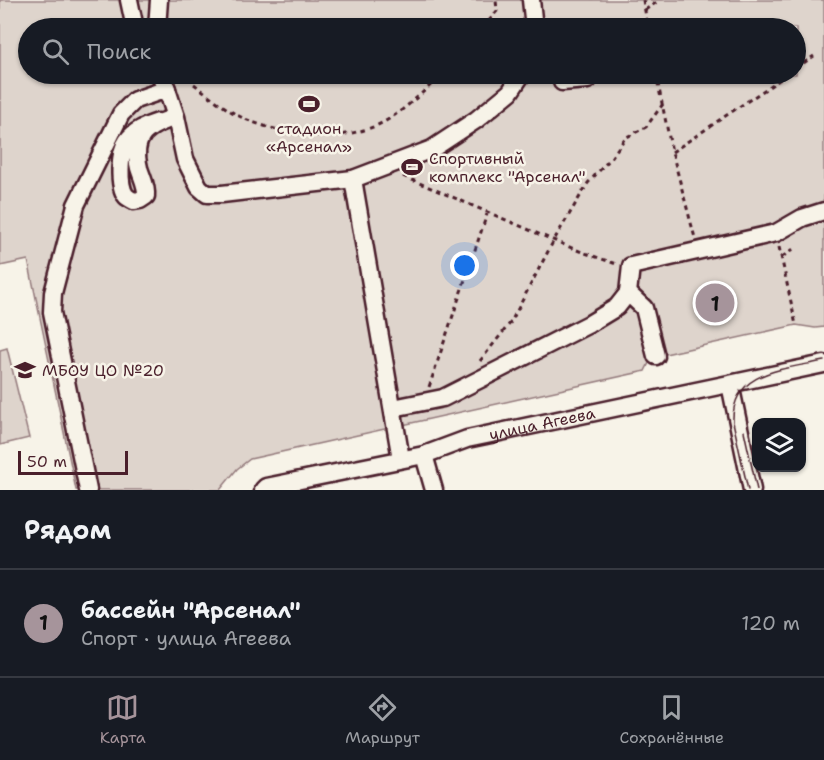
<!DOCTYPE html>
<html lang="ru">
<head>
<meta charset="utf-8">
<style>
	body { margin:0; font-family:"Shantell Sans",sans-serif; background:#242831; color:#f1f3f6 }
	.controls { position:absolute; right:18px; bottom:18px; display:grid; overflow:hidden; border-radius:12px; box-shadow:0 2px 4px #0004 }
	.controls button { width:54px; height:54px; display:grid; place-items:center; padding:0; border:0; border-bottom:2px solid #363941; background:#171b24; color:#f1f3f6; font:30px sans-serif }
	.scale { position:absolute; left:18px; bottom:15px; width:110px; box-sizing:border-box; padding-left:6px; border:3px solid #4a1f2b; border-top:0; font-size:16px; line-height:21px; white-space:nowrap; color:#4a1f2b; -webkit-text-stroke:4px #f7f3e8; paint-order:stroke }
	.you { position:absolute; left:465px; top:266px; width:21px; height:21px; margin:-15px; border:4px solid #fff; border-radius:50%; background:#1a73e8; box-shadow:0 0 0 9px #1a73e833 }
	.badge { display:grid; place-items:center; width:39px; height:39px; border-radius:50%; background:#a6949b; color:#111; font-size:20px; font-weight:700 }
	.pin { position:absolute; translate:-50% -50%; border:3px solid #fff; box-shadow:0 2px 6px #0006 }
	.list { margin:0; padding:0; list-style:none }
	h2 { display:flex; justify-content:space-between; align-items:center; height:78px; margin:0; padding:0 24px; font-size:26px }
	h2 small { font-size:20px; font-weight:400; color:#9ea1a6 }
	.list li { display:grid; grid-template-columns:39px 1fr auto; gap:18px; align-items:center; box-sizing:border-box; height:108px; padding:0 24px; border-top:2px solid #363941 }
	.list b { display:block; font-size:22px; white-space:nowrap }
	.list p { margin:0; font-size:20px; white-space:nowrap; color:#9ea1a6 }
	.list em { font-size:20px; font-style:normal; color:#9ea1a6 }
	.icon { flex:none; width:33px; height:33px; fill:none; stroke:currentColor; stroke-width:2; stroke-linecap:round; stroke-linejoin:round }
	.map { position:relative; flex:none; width:824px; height:490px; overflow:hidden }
	.search { position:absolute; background:#171b24; box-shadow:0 2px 4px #0004; left:18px; right:18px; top:18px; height:66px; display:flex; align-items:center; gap:15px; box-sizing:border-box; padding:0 21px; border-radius:33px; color:#9ea1a6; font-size:22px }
	.sheet { height:186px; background:#171b24 }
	nav { display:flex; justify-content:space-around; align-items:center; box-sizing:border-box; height:84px; border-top:2px solid #363941; background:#171b24; font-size:16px; color:#9ea1a6 }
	nav a { display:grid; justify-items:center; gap:3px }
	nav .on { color:#a6949b }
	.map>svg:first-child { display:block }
	.green { fill:#ded4cc; stroke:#947a7c; stroke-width:1.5; fill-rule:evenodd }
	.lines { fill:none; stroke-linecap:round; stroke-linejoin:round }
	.minor-casing { stroke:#4a1f2b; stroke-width:21 }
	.path { stroke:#4a1f2b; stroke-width:3; stroke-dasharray:4.5 4.5; stroke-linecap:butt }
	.minor { stroke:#f7f3e8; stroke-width:16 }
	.tram { stroke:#4a1f2b; stroke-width:1.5 }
	.labels { text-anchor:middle; stroke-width:5; stroke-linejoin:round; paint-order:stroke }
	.poi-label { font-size:16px; fill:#4a1f2b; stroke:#f7f3e8; text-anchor:start }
	.street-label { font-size:16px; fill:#4a1f2b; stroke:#f7f3e8 }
</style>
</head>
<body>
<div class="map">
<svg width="824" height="490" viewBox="0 0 824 490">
	<rect width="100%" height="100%" fill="#f7f3e8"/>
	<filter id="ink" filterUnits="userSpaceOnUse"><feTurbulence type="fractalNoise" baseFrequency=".0167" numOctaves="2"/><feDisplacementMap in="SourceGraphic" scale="12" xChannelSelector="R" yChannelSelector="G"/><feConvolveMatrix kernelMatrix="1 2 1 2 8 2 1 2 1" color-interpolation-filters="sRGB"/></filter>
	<g filter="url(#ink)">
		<g class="green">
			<path d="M0,0H824V327L815,328L796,325L652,357L645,371L250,459L237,469L220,490H76L28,260L0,266ZM28,28H796V74H28Z"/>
			<path d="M7,348L29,438L0,445V350Z"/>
		</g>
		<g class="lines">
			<defs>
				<g id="minor">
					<path d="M129,0L135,28"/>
					<path d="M531,0L534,28"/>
					<path d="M157,28L159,0"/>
					<path d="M162,74L176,117L185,159L199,187L207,194H222L353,179L432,149L476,120L510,92L522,74"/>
					<path d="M560,74L562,82L588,80"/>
					<path d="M158,122C146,126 135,130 127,141C119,152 118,186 126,196C128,198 132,200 134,201L140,200L146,196C147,186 142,178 139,168C131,136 147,126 176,117"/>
					<path d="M353,179L401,459"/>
					<path d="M628,293L644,308L656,356"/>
					<path d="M730,384L752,490"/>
					<path d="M393,408L443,398L589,324L617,307L628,293L631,266L776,233L802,218L824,211"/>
					<path d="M424,455L434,490"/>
					<path d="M88,490L52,312L53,293L76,205L121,114L135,100L167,89L162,80"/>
					<path id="s1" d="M263,490L266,487L424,455L467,439L824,364"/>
				</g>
			</defs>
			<use href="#minor" class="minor-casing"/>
			<g class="path">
				<path d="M643,0L648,28"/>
				<path d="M645,10L660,0"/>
				<path d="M483,28L497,11L496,0"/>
				<path d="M796,68L814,56"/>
				<path d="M656,74L672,152L695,238"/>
				<path d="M194,84C209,95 226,110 243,118C284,136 340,144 382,123C400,114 428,88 442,74"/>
				<path d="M672,152L788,74"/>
				<path d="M403,176L574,249L616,264"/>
				<path d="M779,247L796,325"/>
				<path d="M782,257L795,248"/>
				<path d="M480,361L511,322L554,240L588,183L611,158L625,138L646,127L663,104"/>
				<path d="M429,387L487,214"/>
			</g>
			<use href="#minor" class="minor"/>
			<g class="tram">
				<path d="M744,431L757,490"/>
				<path d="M748,490L733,422C731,370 786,369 824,361"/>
			</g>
		</g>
	</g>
	<defs>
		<symbol id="stadium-bare" viewBox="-9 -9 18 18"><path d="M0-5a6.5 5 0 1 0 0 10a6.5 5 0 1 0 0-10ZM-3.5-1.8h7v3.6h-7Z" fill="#4a1f2b" stroke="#f7f3e8" stroke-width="2.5" paint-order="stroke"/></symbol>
		<symbol id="school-bare" viewBox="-9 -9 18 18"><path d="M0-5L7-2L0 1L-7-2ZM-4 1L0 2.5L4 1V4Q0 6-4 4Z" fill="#4a1f2b" stroke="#f7f3e8" stroke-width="2.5" paint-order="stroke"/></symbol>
	</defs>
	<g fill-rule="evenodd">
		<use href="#stadium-bare" x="294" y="89" width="30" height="30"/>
		<use href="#stadium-bare" x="397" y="152" width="30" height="30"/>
		<use href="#school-bare" x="10" y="355" width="30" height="30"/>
	</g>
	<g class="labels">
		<g class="poi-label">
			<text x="309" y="134" text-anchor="middle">стадион<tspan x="309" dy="18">«Арсенал»</tspan></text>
			<text x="429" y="164">Спортивный<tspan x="429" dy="18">комплекс "Арсенал"</tspan></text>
			<text x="42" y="376">МБОУ ЦО №20</text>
		</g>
		<g class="street-label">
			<text dy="6" stroke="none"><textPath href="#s1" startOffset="288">улица Агеева</textPath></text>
		</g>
	</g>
</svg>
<div class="controls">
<button><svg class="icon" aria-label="layers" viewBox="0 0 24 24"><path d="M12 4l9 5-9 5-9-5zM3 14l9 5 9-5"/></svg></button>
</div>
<div class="scale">50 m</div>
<div class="you"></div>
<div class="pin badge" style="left:715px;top:303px">1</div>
<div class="search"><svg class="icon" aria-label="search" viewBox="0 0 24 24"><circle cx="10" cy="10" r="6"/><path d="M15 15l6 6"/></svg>Поиск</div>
</div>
<section class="sheet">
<h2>Рядом<small></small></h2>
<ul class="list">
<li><span class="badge">1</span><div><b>бассейн &quot;Арсенал&quot;</b><p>Спорт · улица Агеева</p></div><em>120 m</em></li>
</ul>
</section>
<nav>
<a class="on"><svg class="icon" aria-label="map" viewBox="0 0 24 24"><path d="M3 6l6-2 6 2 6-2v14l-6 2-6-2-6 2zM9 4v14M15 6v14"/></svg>Карта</a>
<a><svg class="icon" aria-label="directions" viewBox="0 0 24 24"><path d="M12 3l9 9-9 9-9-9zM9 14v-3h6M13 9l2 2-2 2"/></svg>Маршрут</a>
<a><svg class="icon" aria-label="saved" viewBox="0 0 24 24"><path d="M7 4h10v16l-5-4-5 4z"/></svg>Сохранённые</a>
</nav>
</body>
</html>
